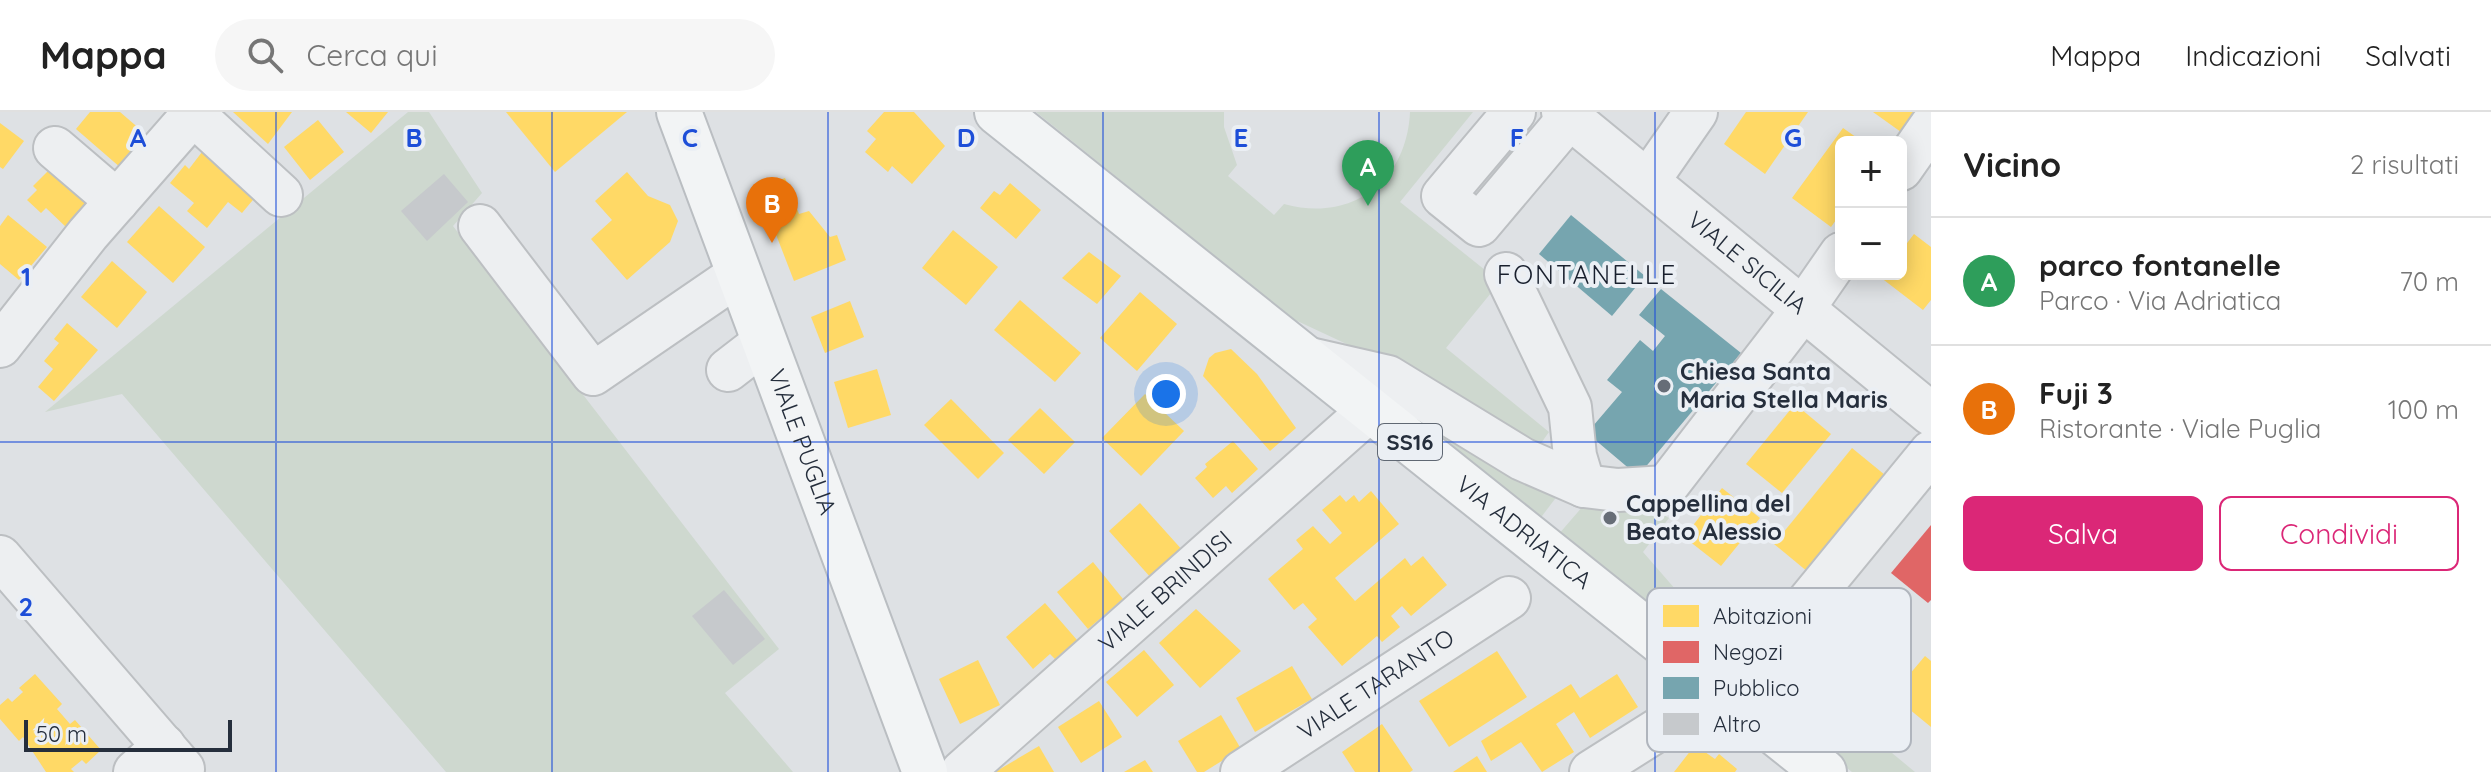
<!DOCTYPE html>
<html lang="it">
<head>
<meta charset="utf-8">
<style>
	body { margin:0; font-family:Quicksand,sans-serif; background:#f6f6f6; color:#222 }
	.controls { position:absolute; right:24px; top:24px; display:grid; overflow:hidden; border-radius:12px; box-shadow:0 4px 20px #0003 }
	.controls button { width:72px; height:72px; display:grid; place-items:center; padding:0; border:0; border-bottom:2px solid #e0e0e0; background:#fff; color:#222; font:40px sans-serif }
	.scale { position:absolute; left:24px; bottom:20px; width:208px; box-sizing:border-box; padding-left:8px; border:4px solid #252e3c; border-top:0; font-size:22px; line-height:28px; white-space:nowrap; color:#252e3c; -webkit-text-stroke:6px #ebeff4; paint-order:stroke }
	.you { position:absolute; left:1166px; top:282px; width:28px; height:28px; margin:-20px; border:6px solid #fff; border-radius:50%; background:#1a73e8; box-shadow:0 0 0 12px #1a73e833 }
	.badge { display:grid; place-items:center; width:52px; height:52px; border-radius:50%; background:#db2777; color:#fff; font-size:26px; font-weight:700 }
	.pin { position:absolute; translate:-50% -66px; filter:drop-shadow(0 2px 4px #0008) }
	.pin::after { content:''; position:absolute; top:42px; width:28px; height:24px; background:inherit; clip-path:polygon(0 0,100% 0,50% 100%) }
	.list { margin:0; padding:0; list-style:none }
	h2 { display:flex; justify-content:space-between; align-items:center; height:104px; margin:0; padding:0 32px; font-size:34px }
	h2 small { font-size:26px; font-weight:400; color:#767676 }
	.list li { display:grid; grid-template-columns:52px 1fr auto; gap:24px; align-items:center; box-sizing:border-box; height:128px; padding:0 32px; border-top:2px solid #e0e0e0 }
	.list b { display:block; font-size:30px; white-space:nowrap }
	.list p { margin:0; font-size:26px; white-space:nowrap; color:#767676 }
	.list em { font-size:26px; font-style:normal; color:#767676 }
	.actions { display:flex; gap:16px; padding:24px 32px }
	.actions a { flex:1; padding:18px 0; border:2px solid #db2777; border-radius:12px; text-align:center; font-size:28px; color:#db2777 }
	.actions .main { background:#db2777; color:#fff }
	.icon { flex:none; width:44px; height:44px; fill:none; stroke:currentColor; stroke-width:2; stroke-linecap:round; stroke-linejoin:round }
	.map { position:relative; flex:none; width:1931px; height:660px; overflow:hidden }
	header { display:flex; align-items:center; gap:48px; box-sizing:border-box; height:112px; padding:0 40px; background:#fff; border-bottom:2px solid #e0e0e0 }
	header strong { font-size:38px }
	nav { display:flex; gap:44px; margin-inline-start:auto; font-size:28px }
	.search { width:560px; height:72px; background:#f6f6f6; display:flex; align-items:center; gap:20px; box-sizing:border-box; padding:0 28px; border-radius:44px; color:#767676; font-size:30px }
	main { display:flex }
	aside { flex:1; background:#fff }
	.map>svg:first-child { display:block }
	.green { fill:#ced8cf }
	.homes { fill:#ffd966 }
	.shops { fill:#e06666 }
	.public { fill:#76a5af }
	.building { fill:#c6c9cc }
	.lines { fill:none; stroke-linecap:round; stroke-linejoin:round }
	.minor-casing { stroke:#bcbfc2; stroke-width:46 }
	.major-casing { stroke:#babec2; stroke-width:48 }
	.minor { stroke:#edeff1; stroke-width:42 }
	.major { stroke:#f2f4f5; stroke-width:44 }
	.grid { fill:none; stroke:#1d4ed8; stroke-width:2; stroke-opacity:0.55 }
	.poi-dot { fill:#666d77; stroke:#ebeff4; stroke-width:3 }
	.labels { text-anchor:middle; stroke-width:8; stroke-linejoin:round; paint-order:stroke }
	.shield { fill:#ebeff4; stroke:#606873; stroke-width:2 }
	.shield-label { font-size:22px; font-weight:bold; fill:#252e3c }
	.street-label { font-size:24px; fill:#252e3c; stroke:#ebeff4 }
	.poi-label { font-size:24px; font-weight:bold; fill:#252e3c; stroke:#ebeff4; text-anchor:start }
	.neighbourhood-label { font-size:26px; letter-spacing:2px; fill:#181f2d; stroke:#ebeff4 }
	.key { fill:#ebeff4; stroke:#b0b5bd; stroke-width:2 }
	.key-label { font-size:22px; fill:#252e3c }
	.grid-label { font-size:26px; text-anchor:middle; font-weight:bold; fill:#1d4ed8; stroke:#ebeff4; stroke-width:8; stroke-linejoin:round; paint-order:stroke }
</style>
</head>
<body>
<header>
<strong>Mappa</strong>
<div class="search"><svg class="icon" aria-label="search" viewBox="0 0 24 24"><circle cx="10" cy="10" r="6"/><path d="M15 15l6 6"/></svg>Cerca qui</div>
<nav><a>Mappa</a><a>Indicazioni</a><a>Salvati</a></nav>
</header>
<main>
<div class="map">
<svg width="1931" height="660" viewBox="0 0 1931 660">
	<rect width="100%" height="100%" fill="#dee1e4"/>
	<g class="green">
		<path d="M408,0H429L482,81L453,114L779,537L725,581L793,660H446L122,282L45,300Z"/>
		<path d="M1036,0H1224V15L1237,53L1228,64L1274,103L1284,92C1352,111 1407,69 1410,0H1473L1400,90L1500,170L1446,236L1549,320L1534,341L1400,257L1293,207Z"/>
		<path d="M1423,300L1561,379L1539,408L1417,309Z"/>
		<path d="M1590,386L1641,390L1669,406L1643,440L1676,478L1754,527L1915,660H1852L1558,423Z"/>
	</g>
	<g class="homes">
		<path d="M90,0H120L149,25L121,56L76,17Z"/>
		<path d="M233,0H292L268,32Z"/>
		<path d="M346,0H388L371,21Z"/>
		<path d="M506,0H627L555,60Z"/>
		<path d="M884,0H914L945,34L912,72L892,54L888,60L865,40L876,27L867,19Z"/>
		<path d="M1746,0H1808L1765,62L1724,32Z"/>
		<path d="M1873,0H1916L1901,20Z"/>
		<path d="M318,8L344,40L310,68L284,35Z"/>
		<path d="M0,11L24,29L3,57L0,55Z"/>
		<path d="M1843,16L1863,30H1841V101L1831,115L1792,86Z"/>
		<path d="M202,40L220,55L262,77L242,101L228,90L207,116L187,99L194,91L170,71L185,53L189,57Z"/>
		<path d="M53,54L91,86L66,115L46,96L41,101L27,88L37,78L33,74Z"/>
		<path d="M627,60L648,84L670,93L678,109L670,130L627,168L591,127L612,108L595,89Z"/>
		<path d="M785,66L799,102L809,99L830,125L837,123L846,148L794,169L758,76Z"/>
		<path d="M1010,71L1041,98L1016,127L980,96L994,79L1000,83Z"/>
		<path d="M159,94L205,135L173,171L127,130Z"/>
		<path d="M8,103L47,135L19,168L0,152V114Z"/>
		<path d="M953,118L998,155L966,193L922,156Z"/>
		<path d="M1914,122L1931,135V188L1923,198L1880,165L1883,162H1901V139Z"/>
		<path d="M1089,140L1121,164L1097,192L1062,166Z"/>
		<path d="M112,149L147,180L117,216L81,185Z"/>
		<path d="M1140,180L1177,212L1137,259L1100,226Z"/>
		<path d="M1020,188L1081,241L1055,270L994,218Z"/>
		<path d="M850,189L864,225L825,241L811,205Z"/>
		<path d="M67,211L98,238L54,289L38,275L53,257L44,249L59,231L54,227Z"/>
		<path d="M1231,237L1257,262L1296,316L1270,339L1203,264L1209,246L1215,241Z"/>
		<path d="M877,257L891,303L848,316L834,270Z"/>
		<path d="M1145,282L1184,319L1141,364L1102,326Z"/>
		<path d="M951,287L1004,341L978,367L924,313Z"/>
		<path d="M1795,292L1831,322L1782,381L1746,352Z"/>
		<path d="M1040,296L1075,330L1044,362L1008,328Z"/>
		<path d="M1233,329L1258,357L1232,381L1226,374L1213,386L1195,366L1207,355L1205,352Z"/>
		<path d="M1852,336L1885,363L1808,460L1774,432Z"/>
		<path d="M1722,376L1760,406L1721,454L1684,425Z"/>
		<path d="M1371,379L1399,412L1335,466L1355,489L1405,446L1411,454L1423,444L1447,473L1411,504L1402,494L1391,504L1400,515L1382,530L1377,524L1342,554L1308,515L1317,507L1303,491L1294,498L1268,467L1303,437L1296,428L1313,414L1330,432L1342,421L1322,398L1340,383L1346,390L1354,383L1359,390Z"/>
		<path d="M1140,391L1184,440L1152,467L1109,419Z"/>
		<path d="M1093,450L1123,487L1088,517L1057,480Z"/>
		<path d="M1045,491L1077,528L1055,547L1050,542L1033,557L1006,525Z"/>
		<path d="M1196,497L1241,539L1200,576L1159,531Z"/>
		<path d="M1144,538L1174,573L1137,605L1106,570Z"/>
		<path d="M1497,539L1527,585L1449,635L1419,589Z"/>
		<path d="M1925,544L1931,549V615L1892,583Z"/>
		<path d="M978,548L1000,593L960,612L939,567Z"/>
		<path d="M1292,554L1312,587L1255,620L1236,586Z"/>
		<path d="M35,562L62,592L57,597L70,612L75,608L101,638L86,652L82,648L71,657L74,660H46L23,625L19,629L0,607V593L8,586L12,590L23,580L19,576Z"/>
		<path d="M1617,562L1638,595L1590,626L1574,600L1556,612L1574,640L1542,660L1521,630L1491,649L1481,629L1571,572L1580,586Z"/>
		<path d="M1099,589L1122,625L1081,651L1058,615Z"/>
		<path d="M1221,603L1241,637L1204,660H1197L1178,629Z"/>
		<path d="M1382,612L1413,658L1410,660H1355L1342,640Z"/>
		<path d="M1695,633L1715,647L1719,642L1737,657L1735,660H1674Z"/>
		<path d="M1039,634L1054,660H995Z"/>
		<path d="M1477,644L1487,660H1453Z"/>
		<path d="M1145,648L1153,660H1124Z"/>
	</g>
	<path class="shops" d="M1931,413V488L1928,491L1891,461Z"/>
	<g class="public">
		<path d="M1571,103L1645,164L1612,204L1539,142Z"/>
		<path d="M1661,177L1741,241L1638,364L1587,321L1622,280L1607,268L1640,228L1653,239L1665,224L1639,203Z"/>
	</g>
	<g class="building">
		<path d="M444,62L468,90L427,129L401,99Z"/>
		<path d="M724,478L765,527L733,553L692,504Z"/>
	</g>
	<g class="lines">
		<defs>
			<g id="minor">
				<path d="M1514,0L1443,84L1479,113L1570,5"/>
				<path id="s1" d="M1563,0L1931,302"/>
				<path d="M193,2L281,83"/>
				<path d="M55,36L117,89"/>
				<path d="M1901,57L1931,14"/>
				<path d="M1648,69L1696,0"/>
				<path d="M480,114L593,262L739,162"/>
				<path d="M1506,162L1570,295L1575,344L1584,374"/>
				<path d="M0,234L88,122L195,0"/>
				<path d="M1305,246L1388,265L1522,347L1584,374L1618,378L1666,375L1798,204L1841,142"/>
				<path d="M728,258L763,231"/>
				<path d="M0,445L183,657"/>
				<path d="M1799,501L1931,340"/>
				<path d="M135,660L164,634"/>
				<path id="s2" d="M962,660L1370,298"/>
				<path id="s3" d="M1242,660L1509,486"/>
				<path d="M1591,660L1721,578"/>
			</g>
			<g id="major">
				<path id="s4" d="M679,0L925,660"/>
				<path id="s5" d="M997,0L1824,660"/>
			</g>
		</defs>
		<use href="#minor" class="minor-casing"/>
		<use href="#major" class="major-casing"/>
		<use href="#minor" class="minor"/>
		<use href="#major" class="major"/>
	</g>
	<path class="grid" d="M276,0V660M552,0V660M828,0V660M1103,0V660M1379,0V660M1655,0V660M0,330H1931"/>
	<g class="poi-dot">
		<circle cx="1664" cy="274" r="8"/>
		<circle cx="1610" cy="406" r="8"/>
	</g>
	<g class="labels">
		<rect class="shield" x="1378" y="312" width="64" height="36" rx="6"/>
		<g class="shield-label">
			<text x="1410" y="338">SS16</text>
		</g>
		<g class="street-label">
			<text dy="8" stroke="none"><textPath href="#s1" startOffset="238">VIALE SICILIA</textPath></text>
			<text dy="8" stroke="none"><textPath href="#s4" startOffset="352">VIALE PUGLIA</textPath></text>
			<text dy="8" stroke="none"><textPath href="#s5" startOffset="674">VIA ADRIATICA</textPath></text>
			<text dy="8" stroke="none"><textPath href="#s2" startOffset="272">VIALE BRINDISI</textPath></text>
			<text dy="8" stroke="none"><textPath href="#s3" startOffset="160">VIALE TARANTO</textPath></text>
		</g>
		<g class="poi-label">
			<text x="1680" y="268">Chiesa Santa<tspan x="1680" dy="28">Maria Stella Maris</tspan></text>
			<text x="1626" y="400">Cappellina del<tspan x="1626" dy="28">Beato Alessio</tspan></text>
		</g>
		<g class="neighbourhood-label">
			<text x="1587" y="172">FONTANELLE</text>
		</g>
	</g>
	<rect x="1647" y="476" width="264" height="164" rx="12" class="key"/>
	<rect x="1663" y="493" width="36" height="22" fill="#ffd966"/>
	<rect x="1663" y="529" width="36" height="22" fill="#e06666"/>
	<rect x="1663" y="565" width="36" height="22" fill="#76a5af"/>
	<rect x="1663" y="601" width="36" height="22" fill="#c6c9cc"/>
	<g class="key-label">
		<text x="1713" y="512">Abitazioni</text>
		<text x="1713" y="548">Negozi</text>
		<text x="1713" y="584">Pubblico</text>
		<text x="1713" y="620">Altro</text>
	</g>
	<g class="grid-label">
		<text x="138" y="35">A</text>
		<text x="414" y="35">B</text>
		<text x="690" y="35">C</text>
		<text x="966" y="35">D</text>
		<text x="1241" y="35">E</text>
		<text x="1517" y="35">F</text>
		<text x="1793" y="35">G</text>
		<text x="26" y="174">1</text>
		<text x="26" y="504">2</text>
	</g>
</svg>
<div class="controls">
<button>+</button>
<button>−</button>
</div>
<div class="scale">50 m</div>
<div class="you"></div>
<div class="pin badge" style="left:1368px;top:94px;background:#2e9e5b">A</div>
<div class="pin badge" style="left:772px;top:131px;background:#e8710a">B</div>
</div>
<aside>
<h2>Vicino<small>2 risultati</small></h2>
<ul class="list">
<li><span class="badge" style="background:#2e9e5b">A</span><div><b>parco fontanelle</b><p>Parco · Via Adriatica</p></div><em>70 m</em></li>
<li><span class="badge" style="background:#e8710a">B</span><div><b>Fuji 3</b><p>Ristorante · Viale Puglia</p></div><em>100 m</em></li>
</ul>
<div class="actions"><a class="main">Salva</a><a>Condividi</a></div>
</aside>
</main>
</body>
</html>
